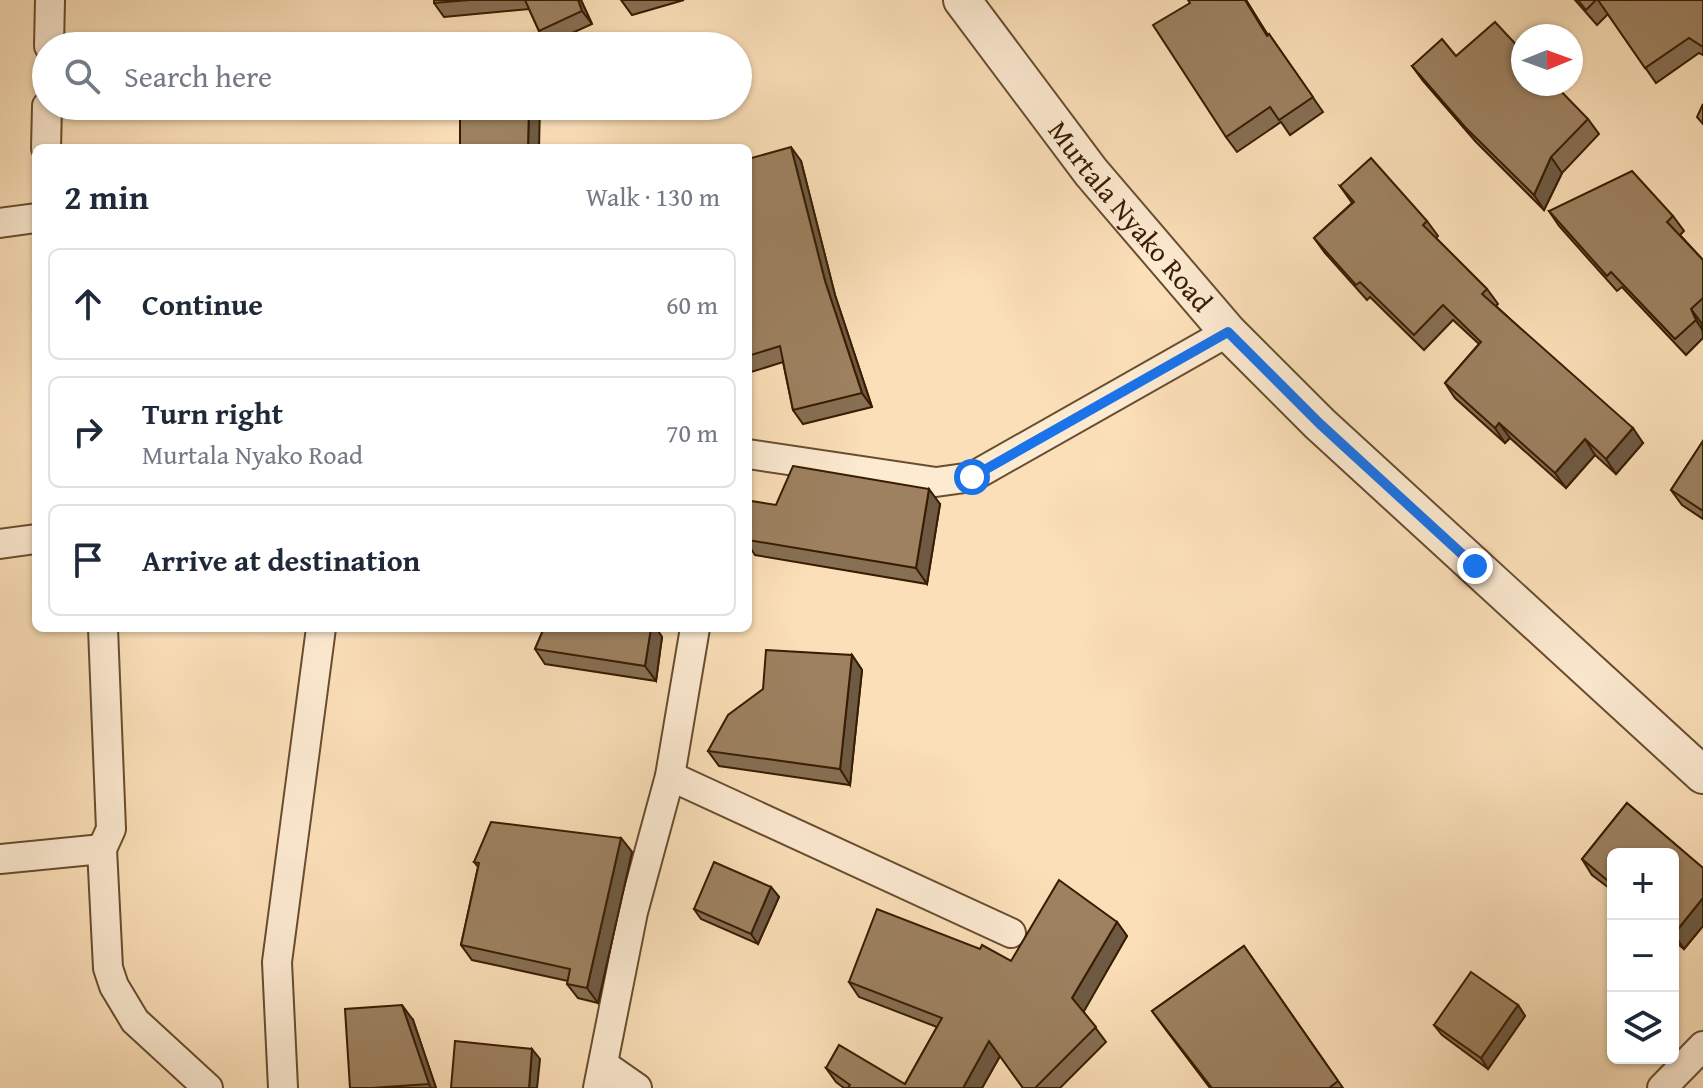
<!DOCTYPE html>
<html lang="en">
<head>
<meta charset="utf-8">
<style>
	body { margin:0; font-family:"Gentium Book Plus",serif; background:#f2f2f3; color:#1f2937 }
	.controls { position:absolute; right:24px; bottom:24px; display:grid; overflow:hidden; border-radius:12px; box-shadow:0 2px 6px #0004 }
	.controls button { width:72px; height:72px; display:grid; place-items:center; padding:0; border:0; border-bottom:2px solid #e0e1e3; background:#fff; color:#1f2937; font:40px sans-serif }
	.compass { position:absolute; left:1511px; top:24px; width:72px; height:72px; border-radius:50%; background:#fff; box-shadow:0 2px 6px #0004; rotate:89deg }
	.stop { position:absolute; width:24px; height:24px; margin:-18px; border:6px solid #1a73e8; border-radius:50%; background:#fff }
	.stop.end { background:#1a73e8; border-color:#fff; box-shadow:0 2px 8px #0008 }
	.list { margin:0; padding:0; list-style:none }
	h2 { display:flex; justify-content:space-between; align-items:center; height:104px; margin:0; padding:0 32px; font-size:34px }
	h2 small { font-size:26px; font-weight:400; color:#747a83 }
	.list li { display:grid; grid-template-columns:52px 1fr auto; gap:24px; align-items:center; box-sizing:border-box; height:112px; margin:0 16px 16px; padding:0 16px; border:2px solid #e0e1e3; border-radius:12px }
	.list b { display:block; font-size:30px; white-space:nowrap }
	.list p { margin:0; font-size:26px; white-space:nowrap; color:#747a83 }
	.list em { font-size:26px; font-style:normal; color:#747a83 }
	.icon { flex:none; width:44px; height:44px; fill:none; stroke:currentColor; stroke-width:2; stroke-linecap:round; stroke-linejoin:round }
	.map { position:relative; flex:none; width:1703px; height:1088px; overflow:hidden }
	.search { position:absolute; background:#fff; box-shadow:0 2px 6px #0004; left:32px; top:32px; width:720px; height:88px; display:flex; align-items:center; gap:20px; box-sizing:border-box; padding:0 28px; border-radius:44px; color:#747a83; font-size:30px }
	.panel { position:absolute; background:#fff; box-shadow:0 2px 6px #0004; left:32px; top:144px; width:720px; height:488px; border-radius:12px }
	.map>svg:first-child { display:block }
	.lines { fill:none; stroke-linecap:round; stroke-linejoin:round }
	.minor-casing { stroke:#694d2f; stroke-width:32 }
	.tertiary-casing { stroke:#694d2f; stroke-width:40 }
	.minor { stroke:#fcead1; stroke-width:28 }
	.tertiary { stroke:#fcead1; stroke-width:36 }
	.wall { fill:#876f53; stroke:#381c01; stroke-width:2 }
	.shaded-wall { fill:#6e5a43; stroke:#381c01; stroke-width:2 }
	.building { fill:#9d8160; stroke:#381c01; stroke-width:2 }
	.route { stroke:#1a73e8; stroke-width:10 }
	.labels { text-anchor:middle; stroke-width:7; stroke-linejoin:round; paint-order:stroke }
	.street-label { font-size:28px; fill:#381c01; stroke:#fcead1 }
</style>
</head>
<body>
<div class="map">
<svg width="1703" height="1088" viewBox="0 0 1703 1088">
	<rect width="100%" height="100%" fill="#fbdfb8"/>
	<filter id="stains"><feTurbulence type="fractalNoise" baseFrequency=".0025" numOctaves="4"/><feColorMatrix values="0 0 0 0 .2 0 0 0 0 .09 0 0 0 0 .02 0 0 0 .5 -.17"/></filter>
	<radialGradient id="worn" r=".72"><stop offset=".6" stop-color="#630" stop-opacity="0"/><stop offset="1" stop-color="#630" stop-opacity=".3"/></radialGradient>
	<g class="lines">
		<defs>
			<g id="minor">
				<path d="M49,46L50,0"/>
				<path d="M46,148L47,106"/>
				<path d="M0,223L36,218"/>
				<path d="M748,454L936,482L972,477L1228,332"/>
				<path d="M0,544L36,539"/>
				<path d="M103,628L111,829L102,849L108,968L114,986L135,1021L208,1088"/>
				<path d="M670,776L1011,933"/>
				<path d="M0,859L102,849"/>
				<path d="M604,1065L637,1088"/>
				<path d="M283,1088L277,962L321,628"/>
				<path d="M598,1088L633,912L670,776L695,628"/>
				<path d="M1662,1088L1703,1046"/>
			</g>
			<g id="tertiary">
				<path id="s1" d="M962,0L1091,172L1228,332L1320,424L1703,775"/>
			</g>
		</defs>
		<use href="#minor" class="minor-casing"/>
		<use href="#tertiary" class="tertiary-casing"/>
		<use href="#minor" class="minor"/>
		<use href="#tertiary" class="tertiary"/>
	</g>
	<g class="wall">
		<path d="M434,0H581L592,24L548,44L539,31L529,9L444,17L434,3Z"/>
		<path d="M621,0H684L632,15Z"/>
		<path d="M1246,0L1268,35L1269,34L1323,112L1290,135L1281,122L1237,152L1226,137L1190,3Z"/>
		<path d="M1575,0H1703V55L1699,53L1656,83L1608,14L1597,25Z"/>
		<path d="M1456,56L1588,119L1599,134L1562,173L1544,210L1476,142L1423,81L1412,66Z"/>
		<path d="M748,159L801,161L835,295L872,407L803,424L793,410L783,362L748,373Z"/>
		<path d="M1340,186L1427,221L1438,236L1436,238L1487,289L1498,304L1496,306L1643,443L1616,474L1595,455L1566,488L1510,438L1505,443L1455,398L1445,383L1479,344L1453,320L1424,350L1370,297L1367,300L1325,253L1314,238L1352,203Z"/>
		<path d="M1549,211L1673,216L1684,231L1680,235L1703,260V323L1702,324L1703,338L1686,355L1622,287L1617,291L1559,226Z"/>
		<path d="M1703,441V519L1682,505L1671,490Z"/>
		<path d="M940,504L927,584L755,555L748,544V519L776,505Z"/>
		<path d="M544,628H656L662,637L656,681L545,664L535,649Z"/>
		<path d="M852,655L862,670L850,785L719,766L708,751L763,689Z"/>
		<path d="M1627,803L1703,868V926L1684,949L1673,940V854H1613V891L1592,875L1582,859Z"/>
		<path d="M621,838L632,852L598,1003L578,998L567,984L568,981L472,960L461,945L478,867L474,862Z"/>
		<path d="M771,887L779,897L758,944L701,919L694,909Z"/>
		<path d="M1117,922L1127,936L1083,1011L1106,1042L1060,1088H1023L1000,1056L982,1088H844L836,1082L826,1068L905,1084L937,1027L859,997L849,982L1011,961Z"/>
		<path d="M1244,946L1343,1088H1210L1166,1030L1152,1011Z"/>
		<path d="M1518,1005L1525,1016L1488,1069L1442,1035L1434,1025Z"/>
		<path d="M413,1020L436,1088H350Z"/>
	</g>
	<g class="shaded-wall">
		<path d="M578,0H581L592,24L582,11Z"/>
		<path d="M1245,0H1246L1277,51L1267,36Z"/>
		<path d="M529,106H540L539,148H528Z"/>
		<path d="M791,147L801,161L835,295L872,407L862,393L825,281Z"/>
		<path d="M1551,157L1562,173L1544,210L1534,195Z"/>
		<path d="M1691,309L1702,324L1703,331L1696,320Z"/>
		<path d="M1499,423L1510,438L1505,443L1495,428Z"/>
		<path d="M1633,428L1643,443L1616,474L1606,459Z"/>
		<path d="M1585,439L1595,455L1566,488L1555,473Z"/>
		<path d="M929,489L940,504L927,584L916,568Z"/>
		<path d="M651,628H656L662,637L656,681L645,666Z"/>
		<path d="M852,655L862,670L850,785L840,769Z"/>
		<path d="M621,838L632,852L598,1003L587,988Z"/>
		<path d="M771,887L779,897L758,944L751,934Z"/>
		<path d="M1703,898V926L1684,949L1674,934Z"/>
		<path d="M1117,922L1127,936L1083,1013L1072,998Z"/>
		<path d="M402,1005L413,1020L436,1088H431L429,1084Z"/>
		<path d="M1518,1005L1525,1016L1488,1069L1481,1058Z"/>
		<path d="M989,1041L1000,1056L982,1088H963Z"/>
		<path d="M532,1049L540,1059L537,1088H529Z"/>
	</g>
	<g class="building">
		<path d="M434,0H470L434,3Z"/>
		<path d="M525,0H578L582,11L539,31Z"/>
		<path d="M1188,0H1245L1267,36L1269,34L1313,97L1279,120L1270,107L1226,137L1153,25L1190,3Z"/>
		<path d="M1578,0H1596L1586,10Z"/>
		<path d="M1598,0H1703V47L1689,38L1645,68Z"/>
		<path d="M1495,22L1523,52V84H1554L1588,119L1551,157L1534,195L1465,127L1412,66L1442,39L1456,56Z"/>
		<path d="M1703,104V124L1697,117Z"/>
		<path d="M460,106H529L528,148H460Z"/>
		<path d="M791,147L825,281L862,393L793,410L780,346L748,356V159Z"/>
		<path d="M1371,158L1427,221L1423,225L1487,289L1482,294L1633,428L1606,459L1585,439L1555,473L1499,423L1495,428L1445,383L1481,342L1443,305L1414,335L1360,282L1356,285L1314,238L1354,202L1340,186Z"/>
		<path d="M1632,171L1673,216L1667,222L1703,260V298L1691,309L1696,320L1675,339L1611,272L1607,276L1549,211Z"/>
		<path d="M1703,441V511L1671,490Z"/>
		<path d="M793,466L929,489L916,568L748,540V519L751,501L776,505Z"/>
		<path d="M544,628H651L645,666L535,649Z"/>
		<path d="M766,650L852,655L840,769L708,751L728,715L763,689Z"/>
		<path d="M1627,803L1703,868V898L1674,934L1673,854H1613V885L1582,859Z"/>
		<path d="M491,822L621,838L587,988L567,984L570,969L461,945L479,863L474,862Z"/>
		<path d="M714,862L771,887L751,934L694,909Z"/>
		<path d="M1059,880L1117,922L1072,998L1096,1027L1035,1088H1023L989,1041L963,1088H848L850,1085L826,1068L839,1045L905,1084L942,1018L849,982L877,909L980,949L982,945L1011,961Z"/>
		<path d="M1244,946L1338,1081L1329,1088H1212L1152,1011Z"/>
		<path d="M1471,972L1518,1005L1481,1058L1434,1025Z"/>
		<path d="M402,1005L429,1084L371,1088H350L345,1009Z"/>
		<path d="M455,1041L532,1049L529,1088H451Z"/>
	</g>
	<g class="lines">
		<path class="route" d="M972,477L1228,332L1320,424L1475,566"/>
	</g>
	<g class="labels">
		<g class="street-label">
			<text dy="10" stroke="none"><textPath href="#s1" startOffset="274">Murtala Nyako Road</textPath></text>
		</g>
	</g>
	<rect width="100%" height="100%" filter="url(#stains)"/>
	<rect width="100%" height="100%" fill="url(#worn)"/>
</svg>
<div class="controls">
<button>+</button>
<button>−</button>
<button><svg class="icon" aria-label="layers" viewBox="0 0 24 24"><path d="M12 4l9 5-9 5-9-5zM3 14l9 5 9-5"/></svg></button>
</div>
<svg class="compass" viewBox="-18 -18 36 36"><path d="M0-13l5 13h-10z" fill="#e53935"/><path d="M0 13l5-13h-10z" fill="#747a83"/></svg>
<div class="stop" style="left:972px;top:477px"></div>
<div class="stop end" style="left:1475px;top:566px"></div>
<div class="search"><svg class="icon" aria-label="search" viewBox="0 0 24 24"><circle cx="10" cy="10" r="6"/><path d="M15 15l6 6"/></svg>Search here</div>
<section class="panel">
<h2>2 min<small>Walk · 130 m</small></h2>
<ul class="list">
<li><svg class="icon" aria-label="ahead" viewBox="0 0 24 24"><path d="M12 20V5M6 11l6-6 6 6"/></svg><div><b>Continue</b></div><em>60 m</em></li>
<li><svg class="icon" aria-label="right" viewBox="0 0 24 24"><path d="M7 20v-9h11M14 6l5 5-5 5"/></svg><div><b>Turn right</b><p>Murtala Nyako Road</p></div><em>70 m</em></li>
<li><svg class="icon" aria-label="arrive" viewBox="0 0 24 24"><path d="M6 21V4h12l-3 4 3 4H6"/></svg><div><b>Arrive at destination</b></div></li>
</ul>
</section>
</div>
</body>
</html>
